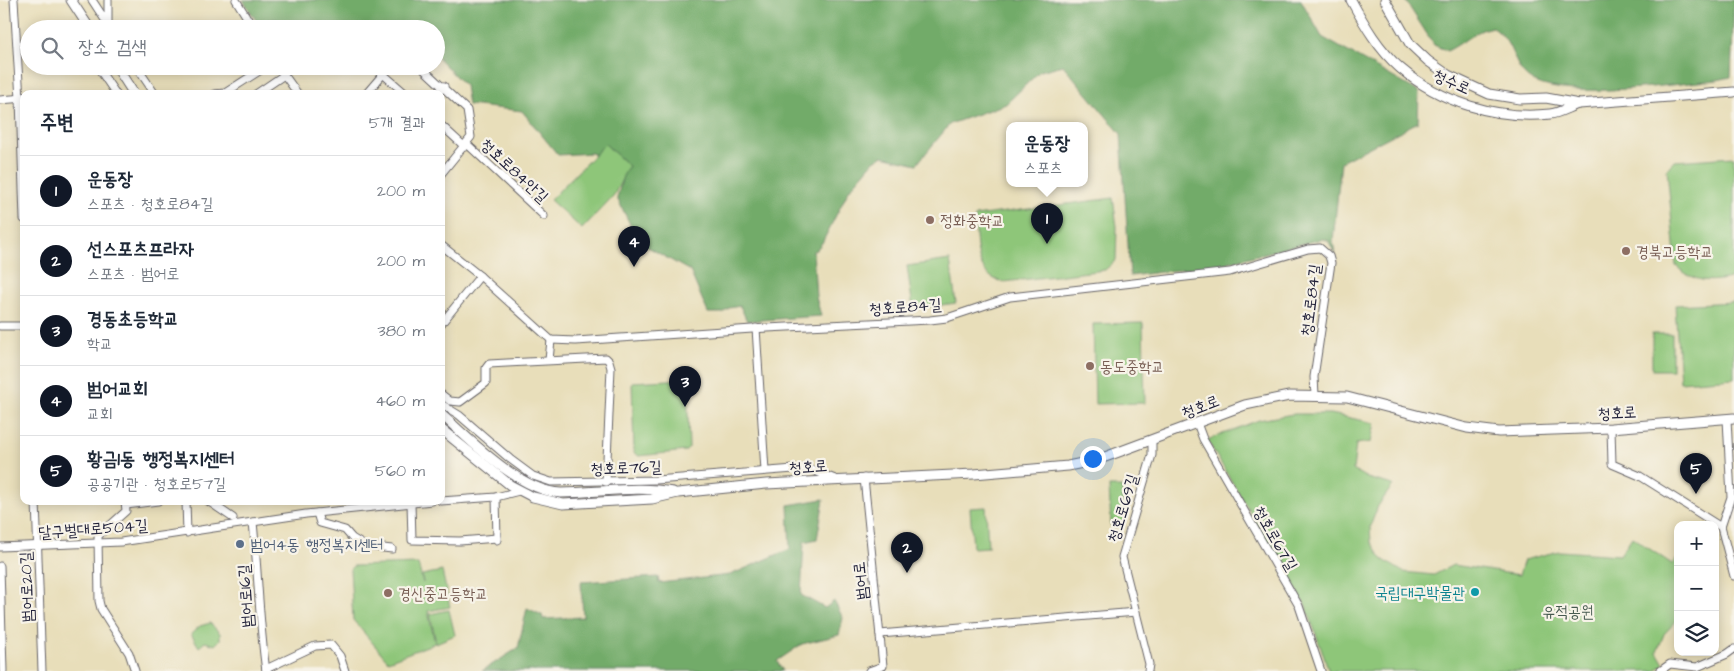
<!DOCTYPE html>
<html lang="ko">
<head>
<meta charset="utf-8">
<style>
	body { margin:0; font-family:"Architects Daughter","Poor Story",sans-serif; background:#f2f2f3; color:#1f2937 }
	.controls { position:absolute; right:15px; bottom:15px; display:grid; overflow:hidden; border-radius:10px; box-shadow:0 2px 12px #0003 }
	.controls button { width:45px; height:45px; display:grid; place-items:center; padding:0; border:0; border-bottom:1px solid #e0e1e3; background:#fff; color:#1f2937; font:25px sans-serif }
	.you { position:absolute; left:1092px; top:458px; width:18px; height:18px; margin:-12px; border:4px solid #fff; border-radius:50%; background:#1a73e8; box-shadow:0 0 0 8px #1a73e833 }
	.badge { display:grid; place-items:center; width:32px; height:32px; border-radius:50%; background:#111827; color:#fff; font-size:16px; font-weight:700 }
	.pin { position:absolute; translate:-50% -41px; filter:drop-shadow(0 1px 2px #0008) }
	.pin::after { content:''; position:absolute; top:26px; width:18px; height:15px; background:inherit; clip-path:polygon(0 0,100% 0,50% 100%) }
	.popup { position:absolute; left:1006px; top:122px; width:82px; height:65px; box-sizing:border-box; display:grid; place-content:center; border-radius:10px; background:#fff; filter:drop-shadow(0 1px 4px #0005); font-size:16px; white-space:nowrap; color:#747a83 }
	.popup b { font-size:19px; color:#1f2937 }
	.popup::after { content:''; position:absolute; left:50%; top:100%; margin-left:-10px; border:10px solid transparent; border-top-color:#fff }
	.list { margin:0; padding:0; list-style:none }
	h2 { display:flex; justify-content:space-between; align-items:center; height:65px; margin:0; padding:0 20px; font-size:21px }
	h2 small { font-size:16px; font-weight:400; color:#747a83 }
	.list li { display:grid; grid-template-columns:32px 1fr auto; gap:15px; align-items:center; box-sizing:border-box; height:70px; padding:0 20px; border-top:1px solid #e0e1e3 }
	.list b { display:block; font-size:19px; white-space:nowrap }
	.list p { margin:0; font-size:16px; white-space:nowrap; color:#747a83 }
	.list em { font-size:16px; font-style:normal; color:#747a83 }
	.icon { flex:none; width:28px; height:28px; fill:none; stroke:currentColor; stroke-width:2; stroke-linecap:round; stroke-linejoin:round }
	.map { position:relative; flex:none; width:1734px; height:671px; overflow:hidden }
	.search { position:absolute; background:#fff; box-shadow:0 2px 12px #0003; left:20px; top:20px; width:425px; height:55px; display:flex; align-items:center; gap:12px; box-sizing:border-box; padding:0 18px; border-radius:28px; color:#747a83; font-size:19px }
	.panel { position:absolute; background:#fff; box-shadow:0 2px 12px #0003; left:20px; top:90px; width:425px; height:415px; border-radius:10px }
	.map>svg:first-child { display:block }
	.green { fill:#8ec679; stroke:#58745a }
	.forest { fill:#72ab69; stroke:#4a6652 }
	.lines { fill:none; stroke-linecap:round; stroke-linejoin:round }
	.minor-casing { stroke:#676467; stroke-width:9 }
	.major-casing { stroke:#676467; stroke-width:11 }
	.minor { stroke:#fff; stroke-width:7 }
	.major { stroke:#fff; stroke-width:9 }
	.education-dot { fill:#8d6e63; stroke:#f7f3e8; stroke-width:2 }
	.service-dot { fill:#5c6f8a; stroke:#f7f3e8; stroke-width:2 }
	.culture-dot { fill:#0f9aa8; stroke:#f7f3e8; stroke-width:2 }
	.labels { text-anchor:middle; stroke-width:4.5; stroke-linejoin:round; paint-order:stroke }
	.street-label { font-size:16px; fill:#22223b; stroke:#f7f3e8 }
	.education-label { font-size:16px; fill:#785e54; stroke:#f7f3e8; text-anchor:start }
	.service-label { font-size:16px; fill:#4e5e75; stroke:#f7f3e8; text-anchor:start }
	.culture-label { font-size:16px; fill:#0d838f; stroke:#f7f3e8; text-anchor:end }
	.park-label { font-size:16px; fill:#485b51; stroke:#f7f3e8 }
</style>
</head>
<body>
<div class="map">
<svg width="1734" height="671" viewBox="0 0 1734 671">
	<rect width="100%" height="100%" fill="#f7f3e8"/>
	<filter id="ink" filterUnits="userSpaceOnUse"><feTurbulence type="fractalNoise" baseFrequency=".02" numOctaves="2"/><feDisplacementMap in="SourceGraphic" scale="10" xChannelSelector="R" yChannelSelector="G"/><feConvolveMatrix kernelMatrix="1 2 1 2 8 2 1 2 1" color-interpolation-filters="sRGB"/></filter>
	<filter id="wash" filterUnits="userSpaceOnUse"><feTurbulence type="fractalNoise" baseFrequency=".0096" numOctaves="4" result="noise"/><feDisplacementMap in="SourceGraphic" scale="20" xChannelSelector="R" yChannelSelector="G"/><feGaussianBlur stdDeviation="1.12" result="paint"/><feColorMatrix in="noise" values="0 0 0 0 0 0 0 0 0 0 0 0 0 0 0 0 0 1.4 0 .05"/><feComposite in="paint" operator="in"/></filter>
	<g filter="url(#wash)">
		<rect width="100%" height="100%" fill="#e8deba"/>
		<g class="green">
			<path d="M605,144L629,166L614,195L582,229L550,200Z"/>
			<path d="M1734,157V277C1710,283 1695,283 1676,266L1667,169L1674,161Z"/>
			<path d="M1113,198L1117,227L1116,260L1105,270L1004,282C973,277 977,240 975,216Z"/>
			<path d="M950,260L956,303L913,309L907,266Z"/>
			<path d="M1734,302V378L1680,382L1675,305Z"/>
			<path d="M1143,323L1145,403L1095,404L1093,324Z"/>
			<rect x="1652" y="334" width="20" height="36"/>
			<path d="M687,379L689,448L686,451L639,456L634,453L632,382Z"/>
			<path d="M1293,414H1331L1375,423L1371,442L1356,444L1353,470L1367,478L1393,485L1378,506L1370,527L1371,542L1382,559L1403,572L1434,575L1453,565L1519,575L1524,560L1559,551L1620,555L1632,537L1672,564L1678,558V619L1664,634L1657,652L1664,664L1655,671H1329L1306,606L1207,440L1259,420Z"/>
			<path d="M1109,487H1122L1124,526L1111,527Z"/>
			<path d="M986,507L988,547L973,548L970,508Z"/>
			<path d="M418,564L423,583L422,575L442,571L450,607L428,611L435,643L388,661L353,620L350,569L353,566Z"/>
			<path d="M449,610L455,635L436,643L430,614Z"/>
			<path d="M210,623L220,633V640L215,645L205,642L199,647L191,634L200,626Z"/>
		</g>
		<g class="forest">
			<path d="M243,0H1301L1322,37L1419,92L1418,122L1341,162L1333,241L1335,254L1328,240L1321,239L1218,265L1130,276L1121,134L1063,65L1040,71L1006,104L950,124L917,164L882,156L874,161L849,190L822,243L816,250L813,251L816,297L821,316L747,321L740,306L729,308L723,313H708L690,271L639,242L617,198L623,176L629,166L605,144L594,155L592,153L558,155L522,111L468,105L465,86L436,56V29H310L275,19L257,22Z"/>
			<path d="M1405,0H1734L1731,77L1717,80C1673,84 1573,100 1535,82C1510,70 1518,44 1492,27C1473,31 1464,43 1447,51L1434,45Z"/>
			<path d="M824,499L817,539L804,542L801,595L825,608L834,601L843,618L839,635L802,644L777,661L783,671H482L518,648L527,608L542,615L543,619L583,617L581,582L658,577L659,583L730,575L790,549L788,505Z"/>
		</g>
	</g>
	<g filter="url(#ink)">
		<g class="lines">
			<defs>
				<g id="minor">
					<path d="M14,0L20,99L24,219"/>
					<path d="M92,0L111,29"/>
					<path d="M236,0L254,29"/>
					<path d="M108,24V0"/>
					<path d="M97,66L116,94"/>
					<path d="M136,66L155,94"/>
					<path d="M278,66L298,94"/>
					<path d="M420,66L467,110L471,137L441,174"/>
					<path d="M383,74L406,94"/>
					<path d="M214,94L225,93L267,66"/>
					<path d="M256,94L284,75"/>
					<path d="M366,94L390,66"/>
					<path d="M437,94L444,86"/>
					<path d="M0,100L24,98"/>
					<path d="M441,125L465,147"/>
					<path d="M467,144L544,216"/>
					<path d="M441,245L480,276L551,340L576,341L767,328L930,320L947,318L1010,297L1230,272L1308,249L1320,248L1329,256L1331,263L1314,377L1315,395"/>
					<path d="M441,324L480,276"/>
					<path d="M0,326H24"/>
					<path d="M756,328L765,471"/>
					<path d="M549,360L551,340"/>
					<path d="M441,394L450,401L460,402L486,383V368L489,364L606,358L609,361L611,368L606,482"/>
					<path d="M441,404L459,415L510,459L533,476L551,482L656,480L807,468L835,479"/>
					<path d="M1727,419L1731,497L1721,527L1734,576"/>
					<path d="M1197,423L1203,439L1299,606L1321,671"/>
					<path d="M1611,428L1612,464L1640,476L1721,527"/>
					<path d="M864,478L883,666L869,671"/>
					<path d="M496,497L497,540"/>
					<path d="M36,501L42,671"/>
					<path d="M125,501L126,511L98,536L99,601L101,609L129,653L135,671"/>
					<path d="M186,501L187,533"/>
					<path d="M208,501L233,518"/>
					<path d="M441,501L496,497L519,491"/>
					<path d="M411,503L412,540L460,541L497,538"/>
					<path d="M126,505L158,501"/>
					<path d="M317,513L320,523L345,530L352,538L365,546L392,549"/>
					<path d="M253,522C258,572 259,622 266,671"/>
					<path d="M0,547L121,542L306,514L432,501"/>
					<path d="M0,566L3,671"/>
					<path d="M880,634L1136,612"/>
					<path d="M266,669L315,646L331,645L340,656L345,671"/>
					<path d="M1148,671L1149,664L1122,557L1152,455V440"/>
					<path d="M1660,671L1670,664L1697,667L1727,654L1734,649"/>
				</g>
				<g id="major">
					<path d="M71,0L90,29"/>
					<path d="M1351,0C1364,24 1379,50 1400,68C1440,102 1497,120 1550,114C1559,113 1569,107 1578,104"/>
					<path d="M1385,0L1410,44L1428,61L1448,75L1489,94L1520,99L1546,98L1579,104L1734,92"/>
					<path d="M116,66L134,94"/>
					<path d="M441,414C471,441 521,492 561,493C599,493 636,485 673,492"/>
					<path d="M441,429L510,485L533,497L563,504L652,499L678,493L766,484L974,474L1068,466L1097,460L1245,405L1289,396L1347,397L1467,428L1499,432L1611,428L1734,418"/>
				</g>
			</defs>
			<use href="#minor" class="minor-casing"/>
			<use href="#major" class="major-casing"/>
			<use href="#minor" class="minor"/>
			<use href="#major" class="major"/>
		</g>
	</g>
	<g class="education-dot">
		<circle cx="930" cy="220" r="5"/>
		<circle cx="1626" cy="251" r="5"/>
		<circle cx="1090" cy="366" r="5"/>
		<circle cx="388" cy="593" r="5"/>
	</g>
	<circle class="service-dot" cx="240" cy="544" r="5"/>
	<circle class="culture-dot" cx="1475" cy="592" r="5"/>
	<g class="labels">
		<g class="street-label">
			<text transform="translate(1452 81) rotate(24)" y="6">청수로</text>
			<text transform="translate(515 170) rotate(43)" y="6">청호로84안길</text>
			<text transform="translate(1310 300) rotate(-83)" y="6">청호로84길</text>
			<text transform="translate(905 306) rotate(-4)" y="6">청호로84길</text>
			<text transform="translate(1200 406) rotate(-21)" y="6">청호로</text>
			<text transform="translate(1617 412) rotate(-3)" y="6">청호로</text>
			<text transform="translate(808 466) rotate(-4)" y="6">청호로</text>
			<text transform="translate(626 467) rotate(-2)" y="6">청호로76길</text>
			<text transform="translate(1122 508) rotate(-73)" y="6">청호로69길</text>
			<text transform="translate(93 528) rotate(-4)" y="6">달구벌대로504길</text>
			<text transform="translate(1276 538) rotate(60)" y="6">청호로67길</text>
			<text transform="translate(860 581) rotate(-96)" y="6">범어로</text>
			<text transform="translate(26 587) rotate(-92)" y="6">범어로20길</text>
			<text transform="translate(245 596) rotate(-94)" y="6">범어로16길</text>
		</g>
		<g class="education-label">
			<text x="940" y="226">정화중학교</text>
			<text x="1636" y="257">경북고등학교</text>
			<text x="1100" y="372">동도중학교</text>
			<text x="398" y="599">경신중고등학교</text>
		</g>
		<g class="service-label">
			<text x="250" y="550">범어4동 행정복지센터</text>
		</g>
		<g class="culture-label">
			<text x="1465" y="598">국립대구박물관</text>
		</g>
		<g class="park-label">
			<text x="1568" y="617">유적공원</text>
		</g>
	</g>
</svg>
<div class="controls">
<button>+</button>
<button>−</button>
<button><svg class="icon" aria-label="layers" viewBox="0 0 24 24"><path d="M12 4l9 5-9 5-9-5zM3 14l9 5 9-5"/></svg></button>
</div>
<div class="you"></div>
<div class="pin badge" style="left:1047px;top:244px">1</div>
<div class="popup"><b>운동장</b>스포츠</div>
<div class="pin badge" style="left:907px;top:573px">2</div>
<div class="pin badge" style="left:685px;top:407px">3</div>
<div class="pin badge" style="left:634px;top:267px">4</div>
<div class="pin badge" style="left:1696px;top:494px">5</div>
<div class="search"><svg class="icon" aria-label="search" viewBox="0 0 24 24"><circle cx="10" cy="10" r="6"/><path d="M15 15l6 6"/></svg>장소 검색</div>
<section class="panel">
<h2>주변<small>5개 결과</small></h2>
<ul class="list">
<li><span class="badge">1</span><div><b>운동장</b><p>스포츠 · 청호로84길</p></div><em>200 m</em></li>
<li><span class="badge">2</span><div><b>선스포츠프라자</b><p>스포츠 · 범어로</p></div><em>200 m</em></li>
<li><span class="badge">3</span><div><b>경동초등학교</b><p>학교</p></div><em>380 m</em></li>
<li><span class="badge">4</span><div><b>범어교회</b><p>교회</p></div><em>460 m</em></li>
<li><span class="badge">5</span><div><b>황금1동 행정복지센터</b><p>공공기관 · 청호로57길</p></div><em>560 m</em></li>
</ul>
</section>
</div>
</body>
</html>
